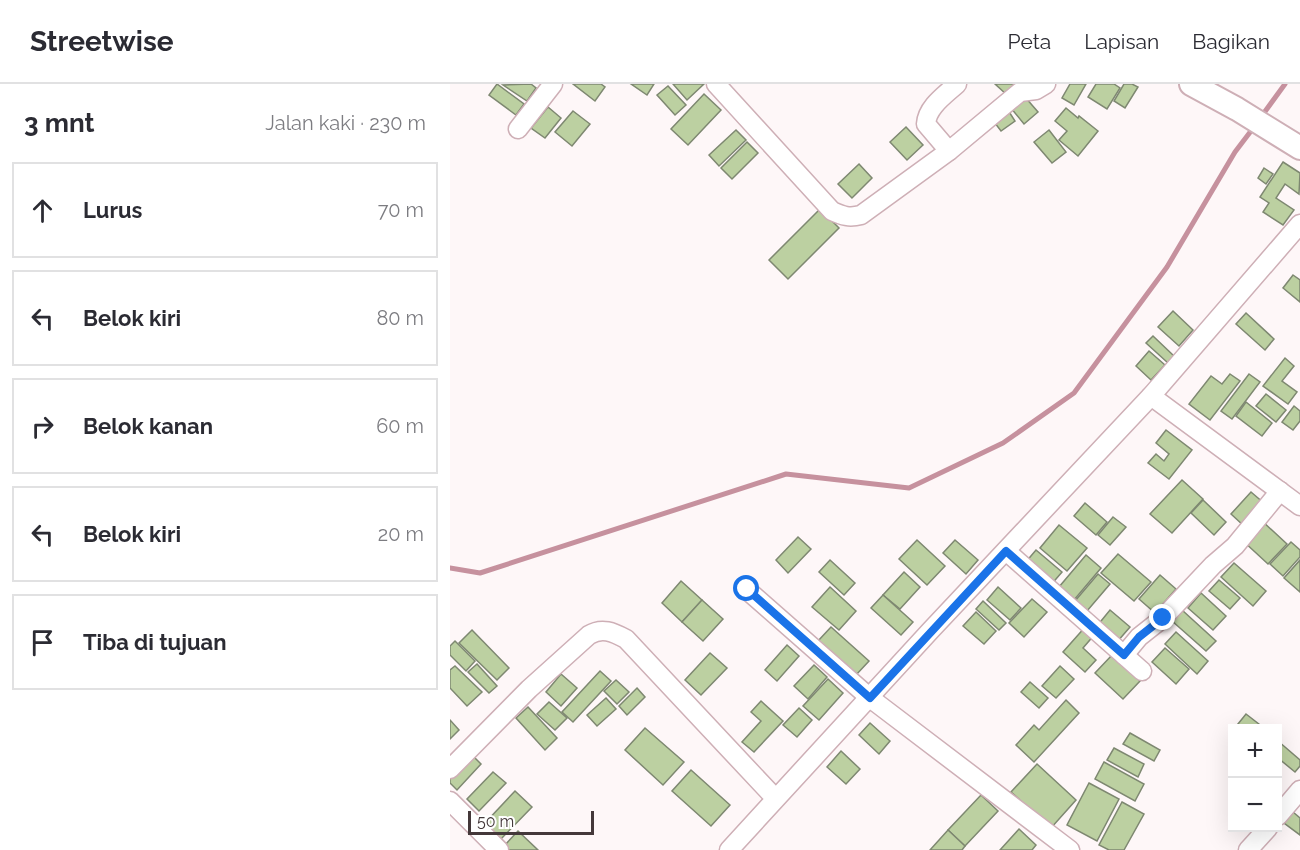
<!DOCTYPE html>
<html lang="id">
<head>
<meta charset="utf-8">
<style>
	body { margin:0; font-family:Raleway,sans-serif; background:#f7f7f7; color:#2b2b33 }
	.controls { position:absolute; right:18px; bottom:18px; display:grid; overflow:hidden; border-radius:0px; box-shadow:0 6px 24px #0002 }
	.controls button { width:54px; height:54px; display:grid; place-items:center; padding:0; border:0; border-bottom:2px solid #e1e1e2; background:#fff; color:#2b2b33; font:30px sans-serif }
	.scale { position:absolute; left:18px; bottom:15px; width:126px; box-sizing:border-box; padding-left:6px; border:3px solid #44383a; border-top:0; font-size:16px; line-height:21px; white-space:nowrap; color:#44383a; -webkit-text-stroke:4px #fff; paint-order:stroke }
	.stop { position:absolute; width:18px; height:18px; margin:-14px; border:4px solid #1a73e8; border-radius:50%; background:#fff }
	.stop.end { background:#1a73e8; border-color:#fff; box-shadow:0 2px 6px #0008 }
	.list { margin:0; padding:0; list-style:none }
	h2 { display:flex; justify-content:space-between; align-items:center; height:78px; margin:0; padding:0 24px; font-size:26px }
	h2 small { font-size:20px; font-weight:400; color:#7c7c81 }
	.list li { display:grid; grid-template-columns:39px 1fr auto; gap:18px; align-items:center; box-sizing:border-box; height:96px; margin:0 12px 12px; padding:0 12px; border:2px solid #e1e1e2; border-radius:0px }
	.list b { display:block; font-size:22px; white-space:nowrap }
	.list em { font-size:20px; font-style:normal; color:#7c7c81 }
	.icon { flex:none; width:33px; height:33px; fill:none; stroke:currentColor; stroke-width:2; stroke-linecap:round; stroke-linejoin:round }
	.map { position:relative; flex:none; width:850px; height:766px; overflow:hidden }
	header { display:flex; align-items:center; gap:36px; box-sizing:border-box; height:84px; padding:0 30px; background:#fff; border-bottom:2px solid #e1e1e2 }
	header strong { font-size:28px }
	nav { display:flex; gap:33px; margin-inline-start:auto; font-size:21px }
	main { display:flex }
	aside { flex:1; background:#fff }
	.map>svg:first-child { display:block }
	.lines { fill:none; stroke-linecap:round; stroke-linejoin:round }
	.stream { stroke:#c6919e; stroke-width:5 }
	.building { fill:#bcd0a1; stroke:#7e8871; stroke-width:1.5 }
	.minor-casing { stroke:#ceafb6; stroke-width:21 }
	.major-casing { stroke:#ceafb6; stroke-width:26 }
	.minor { stroke:#fff; stroke-width:18 }
	.major { stroke:#fff; stroke-width:22 }
	.route { stroke:#1a73e8; stroke-width:8 }
</style>
</head>
<body>
<header>
<strong>Streetwise</strong>
<nav><a>Peta</a><a>Lapisan</a><a>Bagikan</a></nav>
</header>
<main>
<aside>
<h2>3 mnt<small>Jalan kaki · 230 m</small></h2>
<ul class="list">
<li><svg class="icon" aria-label="ahead" viewBox="0 0 24 24"><path d="M12 20V5M6 11l6-6 6 6"/></svg><div><b>Lurus</b></div><em>70 m</em></li>
<li><svg class="icon" aria-label="left" viewBox="0 0 24 24"><path d="M17 20v-9H6M10 6l-5 5 5 5"/></svg><div><b>Belok kiri</b></div><em>80 m</em></li>
<li><svg class="icon" aria-label="right" viewBox="0 0 24 24"><path d="M7 20v-9h11M14 6l5 5-5 5"/></svg><div><b>Belok kanan</b></div><em>60 m</em></li>
<li><svg class="icon" aria-label="left" viewBox="0 0 24 24"><path d="M17 20v-9H6M10 6l-5 5 5 5"/></svg><div><b>Belok kiri</b></div><em>20 m</em></li>
<li><svg class="icon" aria-label="arrive" viewBox="0 0 24 24"><path d="M6 21V4h12l-3 4 3 4H6"/></svg><div><b>Tiba di tujuan</b></div></li>
</ul>
</aside>
<div class="map">
<svg width="850" height="766" viewBox="0 0 850 766">
	<rect width="100%" height="100%" fill="#fef7f8"/>
	<g class="lines">
		<g class="stream">
			<path d="M811,33L835,0"/>
			<path d="M0,484L30,489L336,390L459,404L553,359L624,309L717,183L785,68L804,43"/>
		</g>
	</g>
	<g class="building">
		<path d="M47,0L74,20L66,31L39,11Z"/>
		<path d="M81,0L86,4L77,17L53,1Z"/>
		<path d="M123,0H151L155,3L145,17Z"/>
		<path d="M181,0H204L197,11Z"/>
		<path d="M223,0H254L237,16Z"/>
		<path d="M545,0H566L557,11Z"/>
		<path d="M620,0H636L624,21L612,14Z"/>
		<path d="M646,0H664L670,4L657,25L638,13Z"/>
		<path d="M674,0H682L688,3L675,24L664,17Z"/>
		<path d="M218,2L236,21L225,31L207,11Z"/>
		<path d="M254,10L271,26L238,61L221,45Z"/>
		<path d="M575,13L588,28L574,40L561,24Z"/>
		<path d="M98,23L111,34L95,54L81,44Z"/>
		<path d="M556,23L565,37L551,47L541,34Z"/>
		<path d="M616,24L628,34L629,32L648,47L628,72L609,56L617,47L605,37Z"/>
		<path d="M123,27L140,40L122,62L105,48Z"/>
		<path d="M456,43L473,61L457,76L440,58Z"/>
		<path d="M286,46L296,56L269,82L259,71Z"/>
		<path d="M599,46L616,68L602,79L584,58Z"/>
		<path d="M297,58L308,69L282,95L271,84Z"/>
		<path d="M833,78L850,89L849,110L835,100L826,114L844,126L833,141L813,128L819,119L810,113Z"/>
		<path d="M409,80L422,94L402,114L388,100Z"/>
		<path d="M814,84L823,90L816,100L808,94Z"/>
		<path d="M370,125L389,144L338,195L319,176Z"/>
		<path d="M843,191L850,196V218L833,204Z"/>
		<path d="M723,227L743,246L729,262L708,243Z"/>
		<path d="M796,229L824,255L815,266L786,240Z"/>
		<path d="M703,252L724,272L718,279L696,259Z"/>
		<path d="M699,267L715,281L701,296L686,282Z"/>
		<path d="M835,274L844,282L832,297L847,308L838,320L813,302Z"/>
		<path d="M780,290L790,297L760,336L739,320L761,292L772,300Z"/>
		<path d="M799,290L810,298L782,335L771,327Z"/>
		<path d="M816,310L836,326L826,338L806,322Z"/>
		<path d="M796,318L822,339L812,352L786,332Z"/>
		<path d="M844,322L850,327V337L843,346L832,338Z"/>
		<path d="M716,346L742,366L719,395L698,379L706,370L714,377L719,370L706,359Z"/>
		<path d="M732,396L753,415L722,449L700,430Z"/>
		<path d="M801,408L815,420L794,442L781,430Z"/>
		<path d="M753,416L776,438L764,451L741,429Z"/>
		<path d="M635,419L657,438L646,451L624,432Z"/>
		<path d="M663,433L676,443L660,461L648,451Z"/>
		<path d="M811,436L837,460L818,480L792,456Z"/>
		<path d="M609,441L637,464L617,487L590,464Z"/>
		<path d="M348,453L361,465L338,489L326,476Z"/>
		<path d="M467,456L495,482L477,501L449,475Z"/>
		<path d="M505,456L528,476L516,490L493,469Z"/>
		<path d="M841,458L850,466V473L833,492L820,480Z"/>
		<path d="M586,466L612,488L600,502L575,479Z"/>
		<path d="M668,470L701,498L684,517L651,489Z"/>
		<path d="M636,471L651,484L624,516L609,503Z"/>
		<path d="M380,476L405,499L394,511L369,488Z"/>
		<path d="M850,476V508L834,494Z"/>
		<path d="M784,479L816,507L803,522L771,493Z"/>
		<path d="M454,488L470,503L450,525L433,511Z"/>
		<path d="M648,490L660,500L637,527L625,517Z"/>
		<path d="M710,491L726,505L705,529L689,515Z"/>
		<path d="M769,496L790,514L780,525L759,507Z"/>
		<path d="M231,497L252,516L232,538L212,519Z"/>
		<path d="M380,503L406,527L389,546L362,523Z"/>
		<path d="M548,503L571,524L560,536L537,516Z"/>
		<path d="M751,509L776,532L763,546L738,524Z"/>
		<path d="M433,511L463,538L451,551L421,524Z"/>
		<path d="M582,515L597,528L574,553L559,539Z"/>
		<path d="M252,516L273,535L253,557L232,538Z"/>
		<path d="M533,517L556,539L549,546L526,525Z"/>
		<path d="M660,526L680,543L667,558L647,542Z"/>
		<path d="M732,526L766,557L756,567L722,537Z"/>
		<path d="M526,528L546,547L534,560L513,542Z"/>
		<path d="M636,542L645,550L633,564L646,576L635,588L613,568Z"/>
		<path d="M381,543L419,577L406,591L368,557Z"/>
		<path d="M22,546L59,584L47,596L9,559Z"/>
		<path d="M726,548L758,577L747,590L715,560Z"/>
		<path d="M5,557L25,577L16,587L0,571V562Z"/>
		<path d="M337,561L349,572L327,597L315,586Z"/>
		<path d="M715,564L739,585L726,600L702,578Z"/>
		<path d="M260,569L277,584L251,611L235,596Z"/>
		<path d="M662,571L690,597L673,615L645,589Z"/>
		<path d="M27,580L47,602L39,609L18,588Z"/>
		<path d="M364,581L377,593L358,615L344,602Z"/>
		<path d="M5,582L32,608L17,622L0,604V586Z"/>
		<path d="M610,582L624,595L606,614L592,602Z"/>
		<path d="M150,587L161,597L123,638L112,628Z"/>
		<path d="M111,590L127,604L111,622L96,608Z"/>
		<path d="M378,595L393,609L369,636L353,622Z"/>
		<path d="M166,596L179,608L167,620L154,607Z"/>
		<path d="M580,598L598,614L589,624L571,608Z"/>
		<path d="M187,604L195,613L177,631L169,622Z"/>
		<path d="M156,614L166,625L147,642L137,631Z"/>
		<path d="M616,616L629,629L584,678L566,661L584,641L589,646Z"/>
		<path d="M311,617L333,637L304,668L292,658L311,637L301,628Z"/>
		<path d="M99,618L117,634L105,646L87,630Z"/>
		<path d="M78,623L107,654L95,666L66,634Z"/>
		<path d="M349,624L362,636L347,653L333,641Z"/>
		<path d="M796,630L814,644H793L788,640Z"/>
		<path d="M0,636L9,646L0,655Z"/>
		<path d="M420,639L440,657L429,670L409,651Z"/>
		<path d="M195,644L234,678L213,701L175,666Z"/>
		<path d="M680,649L710,666L704,677L673,660Z"/>
		<path d="M828,657L850,676V682L845,688L828,674Z"/>
		<path d="M664,664L694,680L688,693L657,676Z"/>
		<path d="M391,667L410,685L396,700L377,683Z"/>
		<path d="M21,670L31,680L7,706L0,699V693Z"/>
		<path d="M654,678L694,700L685,717L645,695Z"/>
		<path d="M587,680L626,716L601,744L561,708Z"/>
		<path d="M241,686L280,721L261,742L222,707Z"/>
		<path d="M43,688L56,699L29,727L17,715Z"/>
		<path d="M639,699L669,715L647,757L617,741Z"/>
		<path d="M65,707L82,723L51,755L35,739Z"/>
		<path d="M531,711L548,727L515,762L498,746Z"/>
		<path d="M672,718L694,730L674,766H659L649,761Z"/>
		<path d="M843,728L850,734V751L834,739Z"/>
		<path d="M569,745L586,761L582,766H550Z"/>
		<path d="M498,746L515,762L512,766H480Z"/>
		<path d="M68,747L88,766H58L54,762Z"/>
	</g>
	<g class="lines">
		<defs>
			<g id="minor">
				<path d="M266,0L382,127C393,132 399,134 411,131L499,67L570,8L586,6L596,0"/>
				<path d="M68,45L103,0"/>
				<path d="M499,67L476,40C477,23 495,11 507,0"/>
				<path d="M701,312L850,422"/>
				<path d="M556,467L692,587"/>
				<path d="M296,505L420,614L620,766"/>
				<path d="M674,571L689,553L713,534L763,481L785,462L830,407"/>
				<path d="M0,685L79,605L139,551C152,543 163,548 176,555L325,714"/>
				<path d="M0,717L49,766"/>
				<path d="M828,732L850,706"/>
				<path d="M279,766L480,547L701,312L850,140"/>
				<path d="M798,766L818,744"/>
			</g>
			<path id="major" d="M741,0L787,25L850,64"/>
		</defs>
		<use href="#minor" class="minor-casing"/>
		<use href="#major" class="major-casing"/>
		<use href="#minor" class="minor"/>
		<use href="#major" class="major"/>
	</g>
	<g class="lines">
		<path class="route" d="M297,505L420,614L556,467L674,571L689,553L713,534"/>
	</g>
</svg>
<div class="controls">
<button>+</button>
<button>−</button>
</div>
<div class="scale">50 m</div>
<div class="stop" style="left:297px;top:505px"></div>
<div class="stop end" style="left:713px;top:534px"></div>
</div>
</main>
</body>
</html>
